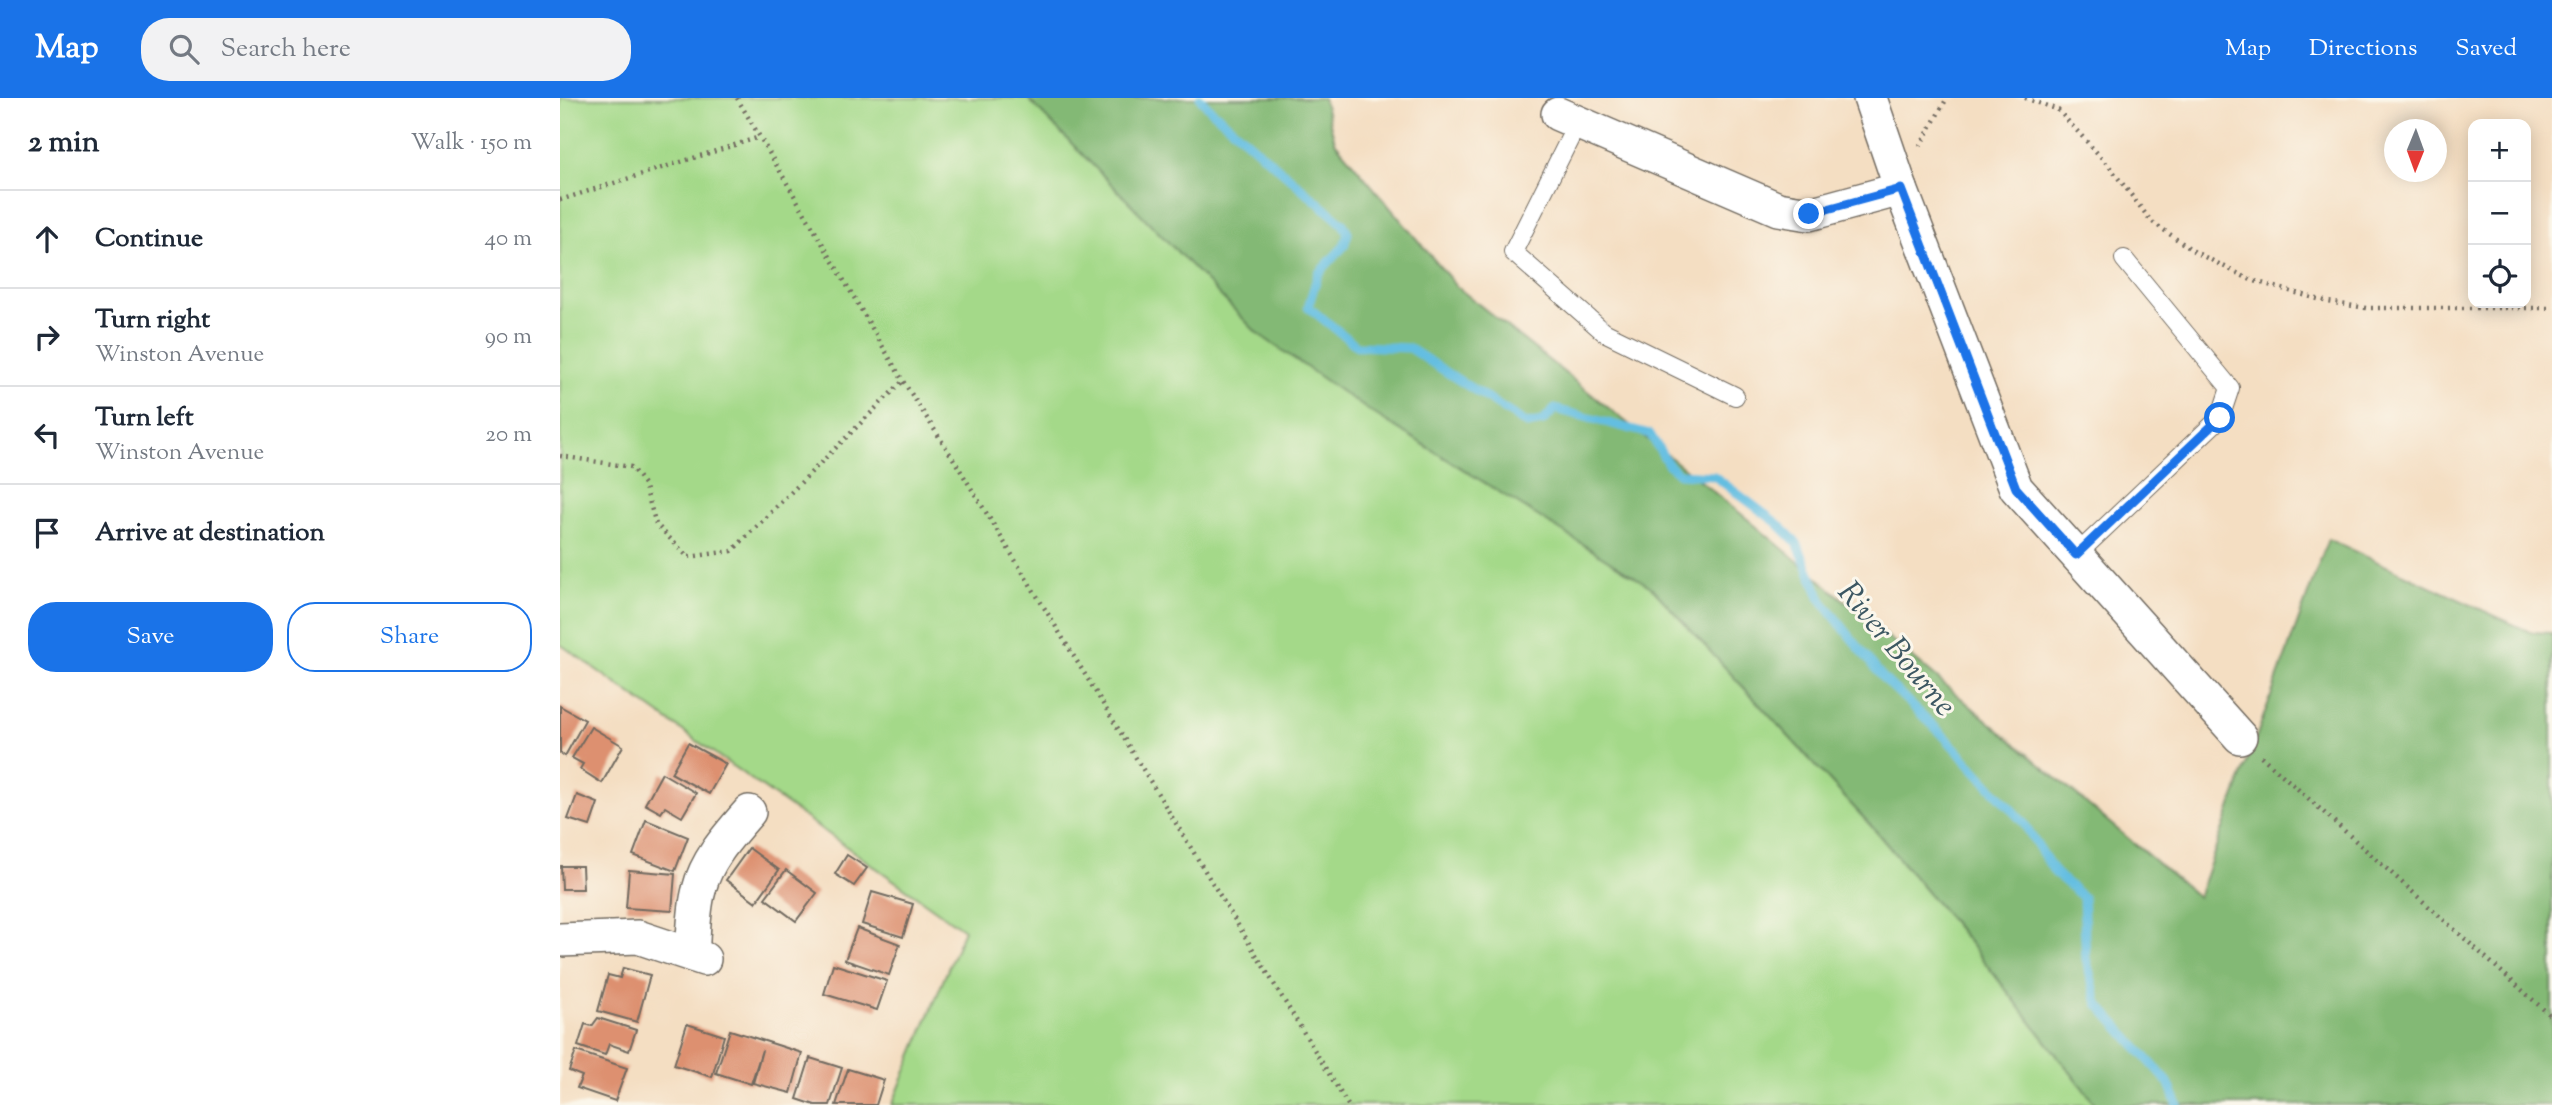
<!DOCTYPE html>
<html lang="en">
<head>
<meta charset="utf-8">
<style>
	body { margin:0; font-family:"Sorts Mill Goudy",serif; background:#f2f2f3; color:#1f2937 }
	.controls { position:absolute; right:21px; top:21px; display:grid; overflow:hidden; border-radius:14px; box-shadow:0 4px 18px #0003 }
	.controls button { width:63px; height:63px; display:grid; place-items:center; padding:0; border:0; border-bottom:2px solid #e0e1e3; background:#fff; color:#1f2937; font:35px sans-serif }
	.compass { position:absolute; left:1824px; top:21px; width:63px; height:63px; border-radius:50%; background:#fff; box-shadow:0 4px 18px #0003; rotate:181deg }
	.stop { position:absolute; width:21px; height:21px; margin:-16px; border:5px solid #1a73e8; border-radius:50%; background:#fff }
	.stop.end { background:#1a73e8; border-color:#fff; box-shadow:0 2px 7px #0008 }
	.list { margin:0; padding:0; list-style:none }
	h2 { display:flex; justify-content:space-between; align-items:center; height:91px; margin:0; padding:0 28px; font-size:30px }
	h2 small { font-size:23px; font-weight:400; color:#747a83 }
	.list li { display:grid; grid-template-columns:46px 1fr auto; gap:21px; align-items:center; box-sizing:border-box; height:98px; padding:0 28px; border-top:2px solid #e0e1e3 }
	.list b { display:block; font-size:26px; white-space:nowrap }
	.list p { margin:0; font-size:23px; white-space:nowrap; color:#747a83 }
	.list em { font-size:23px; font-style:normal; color:#747a83 }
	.actions { display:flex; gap:14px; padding:21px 28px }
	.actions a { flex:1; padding:16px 0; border:2px solid #1a73e8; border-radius:28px; text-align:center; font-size:24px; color:#1a73e8 }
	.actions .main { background:#1a73e8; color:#fff }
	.icon { flex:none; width:38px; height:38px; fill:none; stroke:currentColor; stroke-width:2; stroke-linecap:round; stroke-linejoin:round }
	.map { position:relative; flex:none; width:1992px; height:1007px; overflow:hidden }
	header { display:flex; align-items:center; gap:42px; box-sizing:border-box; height:98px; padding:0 35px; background:#1a73e8; color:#fff }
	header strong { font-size:33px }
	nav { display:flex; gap:38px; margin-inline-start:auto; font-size:24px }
	.search { width:490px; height:63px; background:#f2f2f3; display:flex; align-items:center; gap:18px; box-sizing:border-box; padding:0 24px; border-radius:28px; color:#747a83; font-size:26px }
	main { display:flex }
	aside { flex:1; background:#fff }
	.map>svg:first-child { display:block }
	.green { fill:#a4d989; stroke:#68825a; stroke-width:2 }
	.forest { fill:#83b975; stroke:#577250; stroke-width:2 }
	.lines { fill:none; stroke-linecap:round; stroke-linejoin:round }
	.stream { stroke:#63bee1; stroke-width:9 }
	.building { fill:#dd9070 }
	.lane-casing { stroke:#716a60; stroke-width:20 }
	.street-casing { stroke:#716a60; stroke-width:36 }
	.path { stroke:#716a60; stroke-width:4.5; stroke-dasharray:2 5; stroke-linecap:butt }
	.lane { stroke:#fff; stroke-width:18 }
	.street { stroke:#fff; stroke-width:33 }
	.route { stroke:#1a73e8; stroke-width:9 }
	.labels { text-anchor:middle; stroke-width:6; stroke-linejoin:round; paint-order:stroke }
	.water-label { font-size:32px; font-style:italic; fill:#3c5762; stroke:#fbf7ec }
</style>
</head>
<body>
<header>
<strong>Map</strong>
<div class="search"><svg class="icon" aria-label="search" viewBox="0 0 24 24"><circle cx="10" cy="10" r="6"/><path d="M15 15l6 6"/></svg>Search here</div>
<nav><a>Map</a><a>Directions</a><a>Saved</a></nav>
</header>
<main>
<aside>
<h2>2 min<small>Walk · 150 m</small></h2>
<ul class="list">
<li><svg class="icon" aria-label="ahead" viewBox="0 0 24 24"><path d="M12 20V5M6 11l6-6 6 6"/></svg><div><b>Continue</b></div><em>40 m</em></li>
<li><svg class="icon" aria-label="right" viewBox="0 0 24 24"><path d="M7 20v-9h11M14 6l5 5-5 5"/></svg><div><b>Turn right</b><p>Winston Avenue</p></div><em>90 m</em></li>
<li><svg class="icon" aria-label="left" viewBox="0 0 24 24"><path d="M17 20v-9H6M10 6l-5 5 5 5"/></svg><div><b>Turn left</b><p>Winston Avenue</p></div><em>20 m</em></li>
<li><svg class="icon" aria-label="arrive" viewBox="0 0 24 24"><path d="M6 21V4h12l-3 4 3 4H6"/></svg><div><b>Arrive at destination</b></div></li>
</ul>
<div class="actions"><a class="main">Save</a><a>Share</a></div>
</aside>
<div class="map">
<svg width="1992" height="1007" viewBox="0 0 1992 1007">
	<rect width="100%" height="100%" fill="#fbf7ec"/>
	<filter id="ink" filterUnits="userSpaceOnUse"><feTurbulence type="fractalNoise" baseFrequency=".0143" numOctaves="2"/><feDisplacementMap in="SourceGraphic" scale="14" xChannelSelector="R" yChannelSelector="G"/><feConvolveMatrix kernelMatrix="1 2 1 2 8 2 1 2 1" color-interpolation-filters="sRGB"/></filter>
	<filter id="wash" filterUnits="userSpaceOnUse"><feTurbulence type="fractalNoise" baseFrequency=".00686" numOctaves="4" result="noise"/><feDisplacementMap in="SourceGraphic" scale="28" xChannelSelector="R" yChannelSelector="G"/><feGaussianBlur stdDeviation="1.57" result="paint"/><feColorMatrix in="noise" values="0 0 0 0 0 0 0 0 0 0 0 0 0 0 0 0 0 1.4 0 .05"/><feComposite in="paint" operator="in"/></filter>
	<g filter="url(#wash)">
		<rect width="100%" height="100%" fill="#f4dec2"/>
		<path class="green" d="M0,0H763L775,44L1091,489L1314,731L1405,839L1536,1007H332L404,832L0,546Z"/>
		<path class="forest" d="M467,0H763L775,44L897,189L1185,419L1638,799L1768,441L1970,534L1992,535V1007H1536L1405,839L1314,731L1091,489L805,310L697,235Z"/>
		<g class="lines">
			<path class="stream" d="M640,0L650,11L783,126L788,135L784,148L758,176L748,209L797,248L849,250L967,326L983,323L995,311L1090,336L1108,366L1119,376L1154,378L1217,425L1237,445L1262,503L1323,580L1381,635L1463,724L1495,775L1523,799L1526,861L1538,906L1608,984L1618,1007"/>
		</g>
		<g id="blocks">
			<g class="building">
				<path d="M0,608L25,622L5,658L0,655Z"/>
				<path d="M31,629L63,648L42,685L20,671L23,666L12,660Z"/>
				<path d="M128,645L166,666L149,696L111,675Z"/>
				<path d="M102,675L136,695L122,719L105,709L101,715L85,706Z"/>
				<path d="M17,697L38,705L30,728L8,721Z"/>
				<path d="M86,722L128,739L115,773L73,757Z"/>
				<path d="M189,750L219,772L196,804L166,782Z"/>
				<path d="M287,757L307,770L294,788L275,776Z"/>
				<path d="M1,768H22L23,791H2Z"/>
				<path d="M69,772L115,776L112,813L66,810Z"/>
				<path d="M226,772L257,795L236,823L205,800Z"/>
				<path d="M312,794L353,806L343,839L302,826Z"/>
				<path d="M297,830L340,846L329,877L285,862Z"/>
				<path d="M273,866L327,883L317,912L264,896Z"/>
				<path d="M63,870L90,877L77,924L38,913L48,877L60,880Z"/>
				<path d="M38,920L76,932L69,953L49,946L45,957L18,948L25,926L32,928Z"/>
				<path d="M127,926L164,938L152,979L114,967Z"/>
				<path d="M170,932L242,955L231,995L193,985L202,952L191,986L156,975Z"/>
				<path d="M16,953L67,970L55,1003L17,990L22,978L9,973Z"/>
				<path d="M250,960L282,970L270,1007H255L237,1001Z"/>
				<path d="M288,971L324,982L316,1007H276Z"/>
			</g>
		</g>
	</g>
	<g filter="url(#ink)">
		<use href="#blocks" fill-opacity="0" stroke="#716a60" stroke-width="2"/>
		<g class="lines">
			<defs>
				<g id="lane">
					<path d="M1018,24L953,154L1044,234L1175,298"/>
					<path d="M1516,457L1660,320L1670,290L1564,161"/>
				</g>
				<g id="street">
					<path d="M1310,0L1341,91L1456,390L1680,639"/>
					<path d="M998,16L1218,111L1249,116L1341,91"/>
					<path d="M0,842L78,839L144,861"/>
					<path d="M132,857C134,836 133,813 139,792C146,762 169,737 189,714"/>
				</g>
			</defs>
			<use href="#lane" class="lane-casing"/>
			<use href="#street" class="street-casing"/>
			<g class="path">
				<path d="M177,0L343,283L394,362L788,1007"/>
				<path d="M1465,0L1498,12L1549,68L1591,123L1635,154L1691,182L1768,204L1806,210H1992"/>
				<path d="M1360,48L1387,0"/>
				<path d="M0,102L200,39"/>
				<path d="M0,358L71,369L84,386L96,426L128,459L172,453L343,283"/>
				<path d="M1701,658L1992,919"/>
			</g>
			<use href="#lane" class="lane"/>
			<use href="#street" class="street"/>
		</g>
	</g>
	<g class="lines" filter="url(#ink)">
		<path class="route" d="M1249,116L1341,91L1456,390L1516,457L1660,320"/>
	</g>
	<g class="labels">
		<g class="water-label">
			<text transform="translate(1338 550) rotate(50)" y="11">River Bourne</text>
		</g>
	</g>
</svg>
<div class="controls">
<button>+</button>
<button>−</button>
<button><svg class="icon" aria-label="locate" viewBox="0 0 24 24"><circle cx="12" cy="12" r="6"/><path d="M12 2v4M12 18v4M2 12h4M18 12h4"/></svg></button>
</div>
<svg class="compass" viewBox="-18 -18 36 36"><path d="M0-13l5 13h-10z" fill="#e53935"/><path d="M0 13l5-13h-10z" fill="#747a83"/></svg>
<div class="stop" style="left:1660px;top:320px"></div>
<div class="stop end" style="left:1249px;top:116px"></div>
</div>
</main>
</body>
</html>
